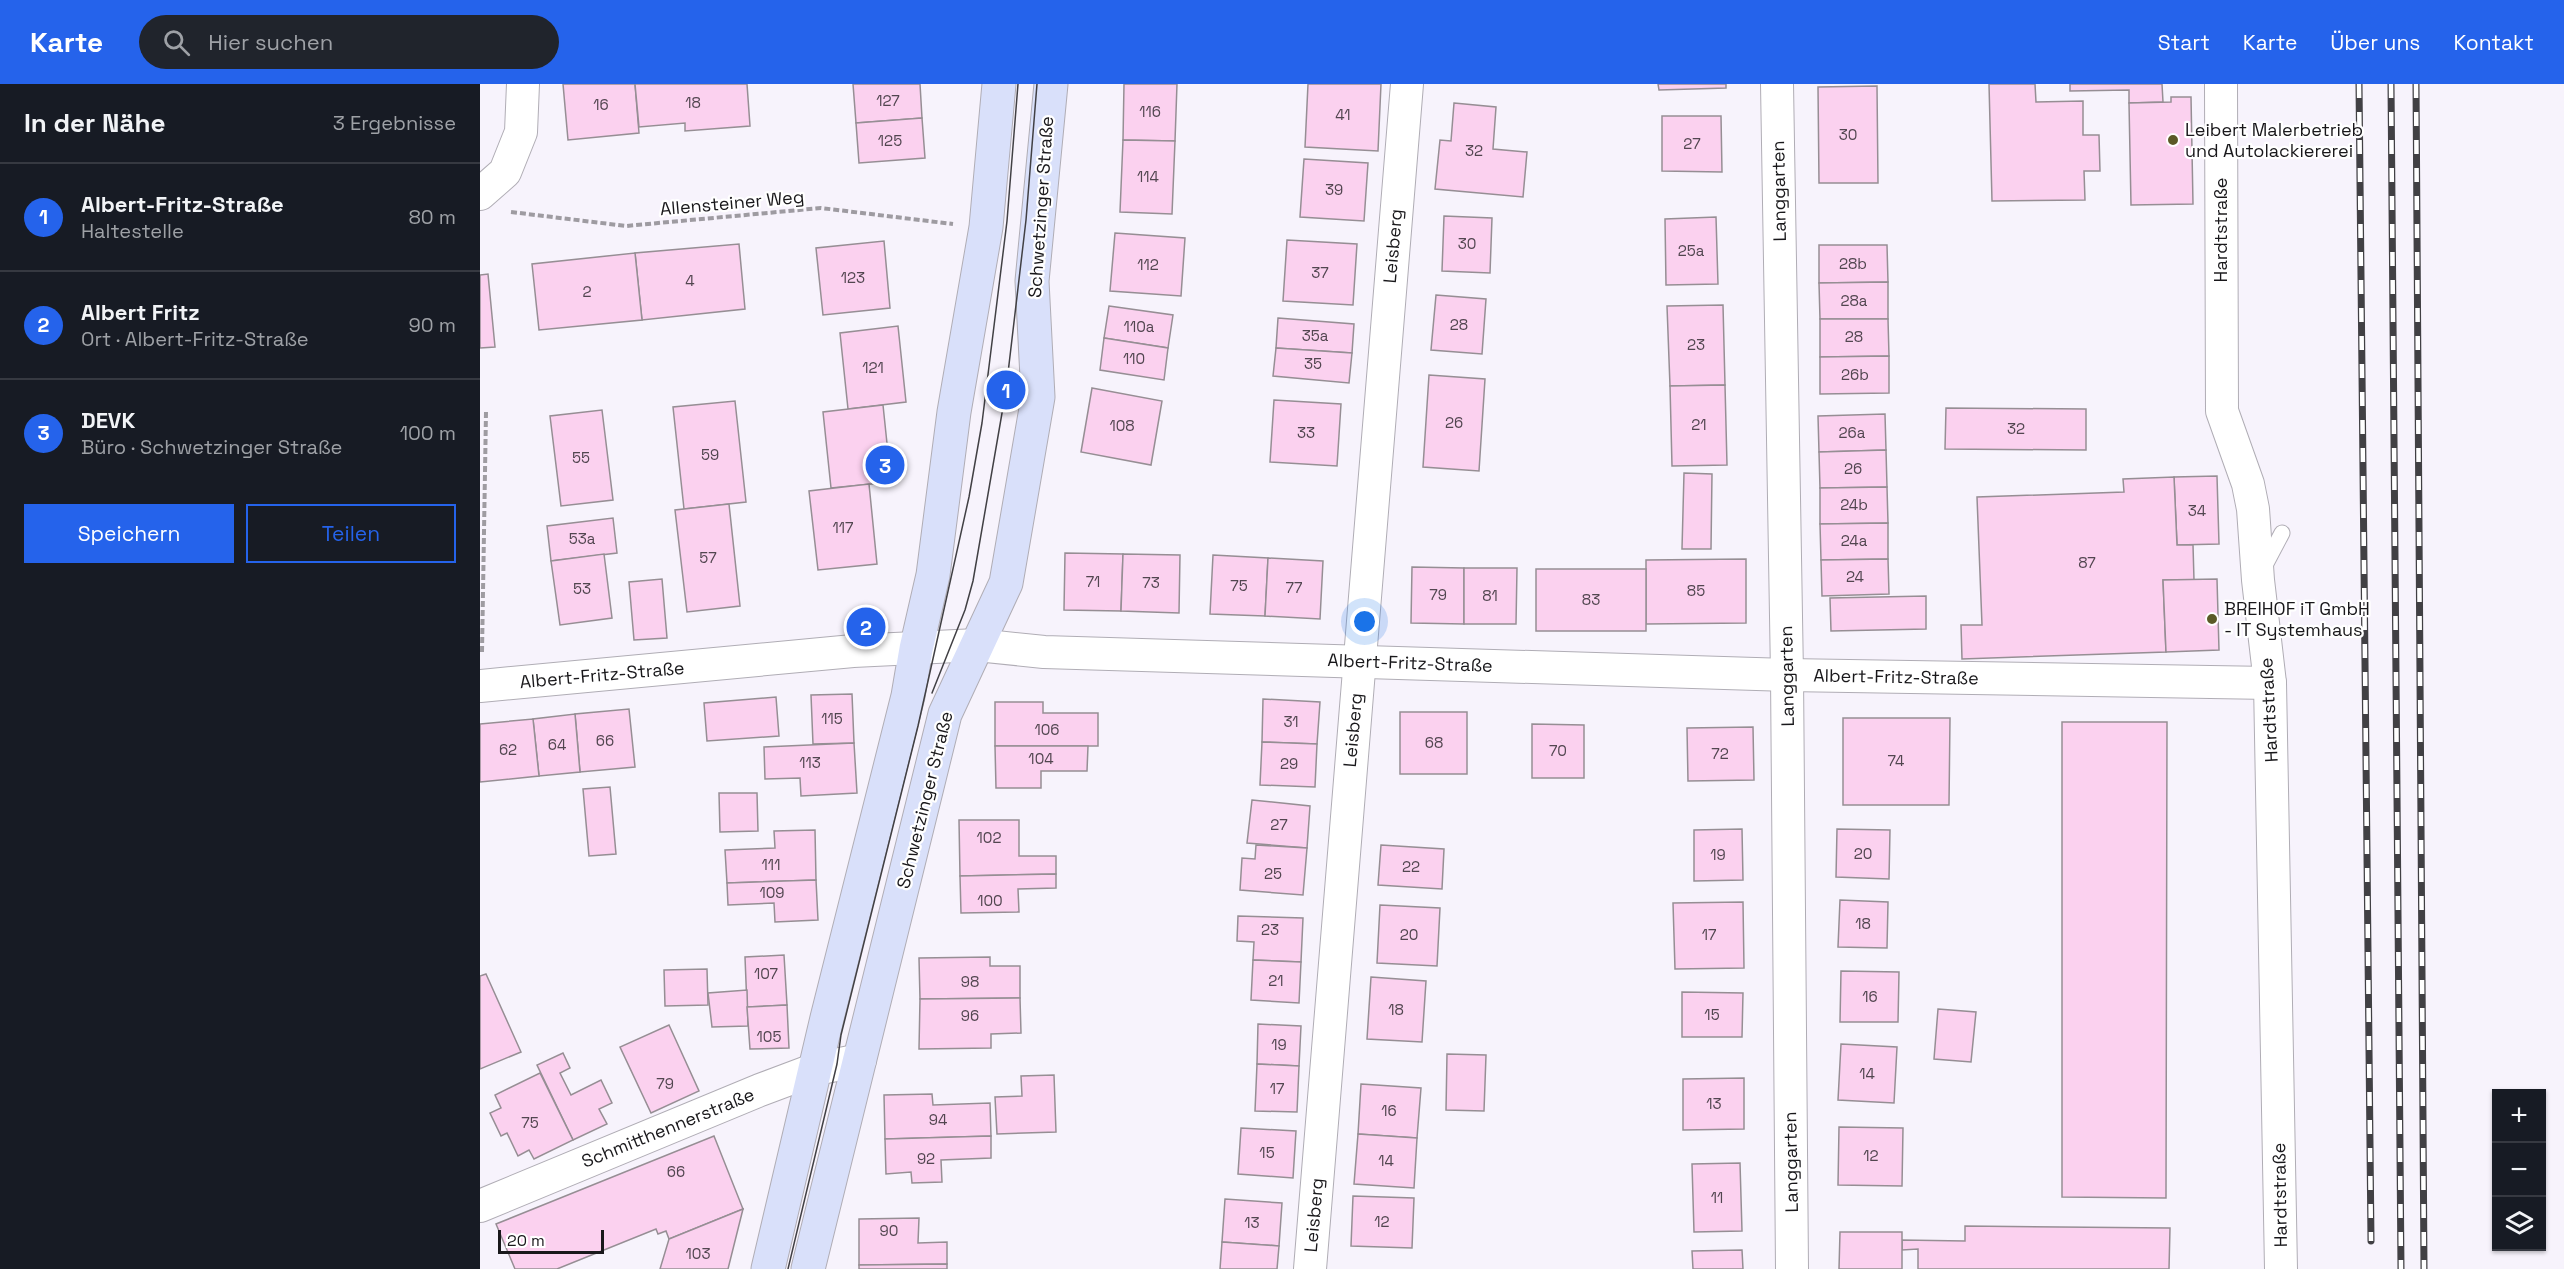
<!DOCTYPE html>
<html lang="de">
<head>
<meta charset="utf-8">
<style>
	body { margin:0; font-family:"Space Grotesk",sans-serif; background:#20242c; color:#f1f3f6 }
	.controls { position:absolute; right:18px; bottom:18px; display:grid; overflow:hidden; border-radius:0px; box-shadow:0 2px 4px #0004 }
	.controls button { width:54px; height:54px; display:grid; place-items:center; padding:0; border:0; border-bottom:2px solid #363941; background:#171b24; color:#f1f3f6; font:30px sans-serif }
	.scale { position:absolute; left:18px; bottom:15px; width:106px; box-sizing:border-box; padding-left:6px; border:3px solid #19181b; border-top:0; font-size:16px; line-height:21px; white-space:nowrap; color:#19181b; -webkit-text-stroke:4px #fff; paint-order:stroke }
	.you { position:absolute; left:885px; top:538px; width:21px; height:21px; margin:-15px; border:4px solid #fff; border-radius:50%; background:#1a73e8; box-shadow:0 0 0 9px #1a73e833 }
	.badge { display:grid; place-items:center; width:39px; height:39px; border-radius:50%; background:#2563eb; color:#fff; font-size:20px; font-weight:700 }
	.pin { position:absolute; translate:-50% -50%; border:3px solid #fff; box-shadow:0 2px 6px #0006 }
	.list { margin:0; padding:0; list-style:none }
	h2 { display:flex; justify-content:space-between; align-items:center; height:78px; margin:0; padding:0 24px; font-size:26px }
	h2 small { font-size:20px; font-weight:400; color:#9ea1a6 }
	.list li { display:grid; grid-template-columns:39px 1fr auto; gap:18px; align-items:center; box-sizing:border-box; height:108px; padding:0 24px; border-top:2px solid #363941 }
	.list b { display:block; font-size:22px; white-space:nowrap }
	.list p { margin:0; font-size:20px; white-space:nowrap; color:#9ea1a6 }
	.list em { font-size:20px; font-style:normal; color:#9ea1a6 }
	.actions { display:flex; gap:12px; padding:18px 24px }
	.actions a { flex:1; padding:14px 0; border:2px solid #2563eb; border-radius:0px; text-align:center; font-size:21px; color:#2563eb }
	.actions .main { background:#2563eb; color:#fff }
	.icon { flex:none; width:33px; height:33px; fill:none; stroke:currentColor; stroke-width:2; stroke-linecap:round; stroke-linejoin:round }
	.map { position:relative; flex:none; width:2084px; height:1185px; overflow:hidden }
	header { display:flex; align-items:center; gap:36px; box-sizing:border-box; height:84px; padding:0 30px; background:#2563eb; color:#fff }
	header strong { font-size:28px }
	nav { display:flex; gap:33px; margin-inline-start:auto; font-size:21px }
	.search { width:420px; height:54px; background:#20242c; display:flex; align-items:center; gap:15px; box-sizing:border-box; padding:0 21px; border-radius:33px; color:#9ea1a6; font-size:22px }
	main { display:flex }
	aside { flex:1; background:#171b24 }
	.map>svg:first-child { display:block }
	.building { fill:#fbd1ef; stroke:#968e94; stroke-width:1.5 }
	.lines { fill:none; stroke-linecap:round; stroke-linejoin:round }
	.lane-casing { stroke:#b0adb5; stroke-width:17 }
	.street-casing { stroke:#b0adb5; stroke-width:34 }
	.secondary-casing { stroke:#b0adb5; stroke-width:35 }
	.path { stroke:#9e9ba1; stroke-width:4; stroke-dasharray:6 3; stroke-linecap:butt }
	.lane { stroke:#fff; stroke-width:15 }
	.street { stroke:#fff; stroke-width:32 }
	.secondary { stroke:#d9e0fa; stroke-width:33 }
	.tram { stroke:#414044; stroke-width:1.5 }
	.rail-casing { stroke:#414044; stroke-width:7 }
	.rail { stroke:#fff; stroke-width:4.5; stroke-dasharray:14; stroke-linecap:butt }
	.poi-dot { fill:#5b5a27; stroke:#fff; stroke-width:2 }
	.labels { text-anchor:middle; stroke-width:4.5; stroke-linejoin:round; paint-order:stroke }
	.number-label { font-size:15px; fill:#524650 }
	.poi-label { font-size:18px; fill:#19181b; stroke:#fff; text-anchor:start }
	.street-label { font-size:18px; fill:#19181b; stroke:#fff }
</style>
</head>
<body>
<header>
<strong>Karte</strong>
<div class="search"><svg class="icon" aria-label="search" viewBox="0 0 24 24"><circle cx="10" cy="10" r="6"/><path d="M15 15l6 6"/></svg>Hier suchen</div>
<nav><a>Start</a><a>Karte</a><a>Über uns</a><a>Kontakt</a></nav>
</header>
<main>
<aside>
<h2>In der Nähe<small>3 Ergebnisse</small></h2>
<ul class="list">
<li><span class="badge">1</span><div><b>Albert-Fritz-Straße</b><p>Haltestelle</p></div><em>80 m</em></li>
<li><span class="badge">2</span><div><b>Albert Fritz</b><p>Ort · Albert-Fritz-Straße</p></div><em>90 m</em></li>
<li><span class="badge">3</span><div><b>DEVK</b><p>Büro · Schwetzinger Straße</p></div><em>100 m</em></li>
</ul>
<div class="actions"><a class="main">Speichern</a><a>Teilen</a></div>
</aside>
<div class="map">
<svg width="2084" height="1185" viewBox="0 0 2084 1185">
	<rect width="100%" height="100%" fill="#f7f3fc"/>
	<g class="building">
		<path d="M83,0H155L159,49L88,56Z"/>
		<path d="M155,0H267L270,42L205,47V39L159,43Z"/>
		<path d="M373,0H440L442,34L376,39Z"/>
		<path d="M644,0H697L695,57L643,56Z"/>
		<path d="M828,0H901L898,67L825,63Z"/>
		<path d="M1178,0H1246V4L1179,6Z"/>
		<path d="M1509,0H1555L1556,18L1603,17V51H1619L1620,87H1604L1605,116L1512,117Z"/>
		<path d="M1590,0H1682L1683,18L1649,19V6L1590,7Z"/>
		<path d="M1397,2L1398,99H1339L1338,3Z"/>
		<path d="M1691,13H1711L1713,120L1651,121L1649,19L1691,18Z"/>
		<path d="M974,19L1016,23L1013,65L1047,68L1043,113L955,105L960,56L971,57Z"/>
		<path d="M1182,32H1241L1242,88L1182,87Z"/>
		<path d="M442,34L445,74L379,79L376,39Z"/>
		<path d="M643,56L695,57L692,130L640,128Z"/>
		<path d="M824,75L888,79L884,137L820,133Z"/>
		<path d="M964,132L1012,134L1010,189L962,187Z"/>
		<path d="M1236,133L1238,200L1186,201L1185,135Z"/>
		<path d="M635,149L705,154L701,212L630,207Z"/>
		<path d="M807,156L877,160L873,221L803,217Z"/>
		<path d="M404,157L410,224L343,231L336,164Z"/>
		<path d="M259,160L265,225L162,236L155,169Z"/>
		<path d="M1339,161H1407L1408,198L1339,199Z"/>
		<path d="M155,169L162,236L59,246L52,180Z"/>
		<path d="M8,190L15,263L0,264V191Z"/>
		<path d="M1408,198V235H1340L1339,199Z"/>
		<path d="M956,211L1006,215L1002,270L951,266Z"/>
		<path d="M1243,221L1245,301L1190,302L1187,222Z"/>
		<path d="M629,222L693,231L688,264L624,254Z"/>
		<path d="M798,234L874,240L872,269L796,264Z"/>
		<path d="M1340,235H1408L1409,272L1340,273Z"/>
		<path d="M418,242L426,318L368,325L360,249Z"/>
		<path d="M624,254L688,264L684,296L620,286Z"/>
		<path d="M796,264L872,269L869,299L793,292Z"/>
		<path d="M1409,272V309L1340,310V273Z"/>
		<path d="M949,291L1005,295L999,387L943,383Z"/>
		<path d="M1245,301L1247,381L1192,382L1190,302Z"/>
		<path d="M612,304L682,317L671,381L601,368Z"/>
		<path d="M794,316L861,320L857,382L790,378Z"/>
		<path d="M255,317L266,418L204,425L193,323Z"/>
		<path d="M403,321L411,398L351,404L343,328Z"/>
		<path d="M1466,324L1606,325V366L1465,365Z"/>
		<path d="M122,326L133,416L81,422L70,332Z"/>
		<path d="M1405,330L1406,366L1339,368L1338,332Z"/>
		<path d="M1406,366L1407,403L1340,404L1339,368Z"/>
		<path d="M1204,389L1232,390L1231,465H1202Z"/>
		<path d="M1737,392L1739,460L1697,461L1694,393Z"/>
		<path d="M1694,393L1697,461H1713L1714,496H1683L1686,568L1482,575L1481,541H1502L1497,413L1644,408L1643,395Z"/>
		<path d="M389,400L397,480L338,486L329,407Z"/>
		<path d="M1407,403L1408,439L1340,440V404Z"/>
		<path d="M249,420L260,522L207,528L195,426Z"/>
		<path d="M133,434L137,469L71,477L67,442Z"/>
		<path d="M1408,439V475L1341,476L1340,440Z"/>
		<path d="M585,469L643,470L641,527L584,526Z"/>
		<path d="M124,470L132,534L80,541L71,477Z"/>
		<path d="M643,470L700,471L699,529L641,527Z"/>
		<path d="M733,471L788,474L785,532L730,530Z"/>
		<path d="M788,474L843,477L840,535L785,532Z"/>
		<path d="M1266,475V539L1166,540V476Z"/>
		<path d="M1408,475L1409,510L1342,512L1341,476Z"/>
		<path d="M932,483L984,484V540L931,539Z"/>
		<path d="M984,484H1037L1036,540H984Z"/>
		<rect x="1056" y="485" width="110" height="62"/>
		<path d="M182,495L187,554L154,556L149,498Z"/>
		<path d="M1737,495L1739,566L1686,568L1683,496Z"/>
		<path d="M1446,512V545L1351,547L1350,514Z"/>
		<path d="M372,610L374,659L333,660L331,611Z"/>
		<path d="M296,613L299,652L227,657L224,619Z"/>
		<path d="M783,615L840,618L837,660L782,658Z"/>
		<path d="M515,618H563V629H618V662H515Z"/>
		<path d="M149,625L155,683L100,688L95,630Z"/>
		<rect x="920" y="628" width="67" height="62"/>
		<path d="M95,630L100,688L59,692L53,635Z"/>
		<path d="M1363,634H1470L1469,721H1363Z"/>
		<path d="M53,635L59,692L0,698V640Z"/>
		<path d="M1582,638H1687L1686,1114L1582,1113Z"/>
		<path d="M1052,640L1104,641V694H1052Z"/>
		<path d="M1273,643L1274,696L1208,697L1207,644Z"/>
		<path d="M782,658L837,660L835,703L780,701Z"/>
		<path d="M374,659L377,709L321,712L320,694L285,695L284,663Z"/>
		<path d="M515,662H608L607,687H561V704H516Z"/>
		<path d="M130,703L136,770L109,772L103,705Z"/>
		<path d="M239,709H277L278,747L240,748Z"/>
		<path d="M772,716L830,722L827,764L767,759Z"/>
		<path d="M479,736H539V772H576V790L480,792Z"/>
		<path d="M1262,745L1263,796L1214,797V746Z"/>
		<path d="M1357,745L1410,746L1409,795L1356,793Z"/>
		<path d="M335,746L336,796L247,799L245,766L295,764L294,747Z"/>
		<path d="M776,761L827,764L823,811L760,806L762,774L775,775Z"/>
		<path d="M901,761L964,765L962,805L898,801Z"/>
		<path d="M576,790V804L538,805L539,828L481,829L480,792Z"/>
		<path d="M336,796L338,836L295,838L294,819L248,821L247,799Z"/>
		<path d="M1360,816L1408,818L1407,864L1358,863Z"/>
		<path d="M1263,818L1264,884L1195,885L1193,819Z"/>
		<path d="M900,821L960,824L957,882L897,879Z"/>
		<path d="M758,832L823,834L821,878L773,876L774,858L757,857Z"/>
		<path d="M304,871L307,921L267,923L265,873Z"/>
		<path d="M510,873V882H540V914L440,915L439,874Z"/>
		<path d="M773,876L821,878L819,919L771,916Z"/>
		<path d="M227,885L228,921L185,922L184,886Z"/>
		<path d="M1361,887L1419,888L1418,938H1360Z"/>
		<path d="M6,890L41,968L0,985V892Z"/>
		<path d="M891,893L946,897L942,958L887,955Z"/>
		<path d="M267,906L268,942L232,943L228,909Z"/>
		<path d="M1202,908L1263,909L1262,953H1202Z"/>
		<path d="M540,914L541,949L511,950V964L439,965L440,915Z"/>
		<path d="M307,921L309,964L270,965L267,923Z"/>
		<path d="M1458,925L1496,928L1491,978L1454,975Z"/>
		<path d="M778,940L821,942L819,982L777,980Z"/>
		<path d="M189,941L219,1007L171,1029L140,963Z"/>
		<path d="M1361,960L1417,963L1414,1019L1358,1016Z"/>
		<path d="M83,969L90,984L80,989L91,1011L121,996L132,1019L119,1025L127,1040L93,1056L57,981Z"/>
		<path d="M967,970L1006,971L1004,1027L966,1026Z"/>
		<path d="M777,980L819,982L817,1028L775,1027Z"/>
		<path d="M60,989L93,1056L54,1075L49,1066L38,1072L27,1049L21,1052L10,1029L21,1024L15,1011Z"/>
		<path d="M574,991L576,1048L517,1050L515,1013L542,1012L541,992Z"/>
		<path d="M1264,994V1045L1203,1046V995Z"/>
		<path d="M881,1000L941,1004L937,1054L878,1050Z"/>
		<path d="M452,1010L453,1021L510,1019L511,1052L405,1055L404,1011Z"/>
		<path d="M1359,1043L1423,1044L1422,1102L1358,1101Z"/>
		<path d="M761,1044L816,1047L813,1094L758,1090Z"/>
		<path d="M878,1050L937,1054L934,1104L874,1100Z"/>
		<path d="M234,1052L263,1125L189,1155L186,1147L178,1150L176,1145L77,1185H35L16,1140Z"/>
		<path d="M511,1052V1074L461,1076L462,1098L432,1099L431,1088L406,1090L405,1055Z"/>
		<path d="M1260,1079L1262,1147L1214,1148L1212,1080Z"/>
		<path d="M873,1112L934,1114L932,1164L871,1162Z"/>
		<path d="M745,1115L802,1119L799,1162L742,1158Z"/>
		<path d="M263,1125L248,1185H180L189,1155Z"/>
		<path d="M439,1134L438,1159L467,1158V1180L379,1181V1135Z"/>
		<path d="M1485,1142L1690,1144L1689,1185H1438V1165L1422,1166V1156L1485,1157Z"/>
		<path d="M1360,1148H1422V1185H1359Z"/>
		<path d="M742,1158L799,1162L797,1185H740Z"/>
		<path d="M1262,1166L1263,1185H1213L1212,1167Z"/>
		<path d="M467,1180V1185H379V1181Z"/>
	</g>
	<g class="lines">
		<defs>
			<path id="lane" d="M1783,485L1802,449"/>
			<g id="street">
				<path d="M1297,0L1307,591L1312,1185"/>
				<path d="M1741,0L1742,327L1768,400L1773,425L1778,496L1790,599L1801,1185"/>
				<path d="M0,110L25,88L41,48L43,0"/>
				<path d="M0,602L373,567L497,561L564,568L1307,591L1790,599"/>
				<path d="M0,1122L280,1006L336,985L380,976"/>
				<path d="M830,1185L927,0"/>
			</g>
			<g id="secondary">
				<path d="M288,1185L347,934L428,612L436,565L453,491L474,328L506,143L519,0"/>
				<path d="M328,1185L465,630L526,499L558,313L552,197L571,0"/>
			</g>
		</defs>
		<use href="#lane" class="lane-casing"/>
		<use href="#street" class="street-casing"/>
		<use href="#secondary" class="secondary-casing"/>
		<g class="path">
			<path d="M31,128L146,142L341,124L473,140"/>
			<path d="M2,568L6,328"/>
		</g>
		<use href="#lane" class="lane"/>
		<use href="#street" class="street"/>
		<use href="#secondary" class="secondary"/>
		<g class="tram">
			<path d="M452,609L485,526L493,497L526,306L546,136L557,0"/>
			<path d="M308,1185L357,980L361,951L438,642L489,413L502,339L527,137L538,0"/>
		</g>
		<defs>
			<g id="rail">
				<path d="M1879,0L1891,1157"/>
				<path d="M1911,0L1921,1185"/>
				<path d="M1936,0L1944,1185"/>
			</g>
		</defs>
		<use href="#rail" class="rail-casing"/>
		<use href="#rail" class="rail"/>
	</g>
	<g class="poi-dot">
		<circle cx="1693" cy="56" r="6"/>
		<circle cx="1732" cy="535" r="6"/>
	</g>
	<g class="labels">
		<g class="number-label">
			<text x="408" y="22">127</text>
			<text x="213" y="24">18</text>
			<text x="121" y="26">16</text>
			<text x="670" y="33">116</text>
			<text x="863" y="36">41</text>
			<text x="1368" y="56">30</text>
			<text x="410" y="62">125</text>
			<text x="1212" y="65">27</text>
			<text x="994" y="72">32</text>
			<text x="668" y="98">114</text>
			<text x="854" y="111">39</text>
			<text x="987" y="165">30</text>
			<text x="1211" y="172">25a</text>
			<text x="1373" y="185">28b</text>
			<text x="668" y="186">112</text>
			<text x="840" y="194">37</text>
			<text x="373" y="199">123</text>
			<text x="210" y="202">4</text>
			<text x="107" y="213">2</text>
			<text x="1374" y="222">28a</text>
			<text x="979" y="246">28</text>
			<text x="659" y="248">110a</text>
			<text x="835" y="257">35a</text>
			<text x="1374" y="258">28</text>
			<text x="1216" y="266">23</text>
			<text x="654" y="280">110</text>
			<text x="833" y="285">35</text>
			<text x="393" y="289">121</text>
			<text x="1375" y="296">26b</text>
			<text x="974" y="344">26</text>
			<text x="1219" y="346">21</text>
			<text x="642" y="347">108</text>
			<text x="1536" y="350">32</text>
			<text x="826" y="354">33</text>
			<text x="1372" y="354">26a</text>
			<text x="230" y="376">59</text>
			<text x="101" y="379">55</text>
			<text x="1373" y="390">26</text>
			<text x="1374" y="426">24b</text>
			<text x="1717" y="432">34</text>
			<text x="363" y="449">117</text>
			<text x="102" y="460">53a</text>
			<text x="1374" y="462">24a</text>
			<text x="228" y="479">57</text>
			<text x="1607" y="484">87</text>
			<text x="1375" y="498">24</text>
			<text x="613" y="503">71</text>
			<text x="671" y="504">73</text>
			<text x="759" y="507">75</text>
			<text x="814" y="509">77</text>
			<text x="102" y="510">53</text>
			<text x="1216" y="512">85</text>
			<text x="958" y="516">79</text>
			<text x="1010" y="517">81</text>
			<text x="1111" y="521">83</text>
			<text x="352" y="640">115</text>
			<text x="811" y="643">31</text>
			<text x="567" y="651">106</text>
			<text x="125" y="662">66</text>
			<text x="954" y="664">68</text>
			<text x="77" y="666">64</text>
			<text x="28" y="671">62</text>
			<text x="1078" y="672">70</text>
			<text x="1240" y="675">72</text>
			<text x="561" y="680">104</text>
			<text x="1416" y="682">74</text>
			<text x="330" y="684">113</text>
			<text x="809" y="685">29</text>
			<text x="799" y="746">27</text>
			<text x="509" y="759">102</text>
			<text x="1383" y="775">20</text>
			<text x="1238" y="776">19</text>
			<text x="291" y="786">111</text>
			<text x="931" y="788">22</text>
			<text x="793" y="795">25</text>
			<text x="292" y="814">109</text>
			<text x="510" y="822">100</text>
			<text x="1383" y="845">18</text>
			<text x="790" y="851">23</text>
			<text x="929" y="856">20</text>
			<text x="1229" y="856">17</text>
			<text x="286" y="895">107</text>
			<text x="796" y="902">21</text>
			<text x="490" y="903">98</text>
			<text x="1390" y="918">16</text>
			<text x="916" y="931">18</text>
			<text x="1232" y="936">15</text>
			<text x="490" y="937">96</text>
			<text x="289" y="958">105</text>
			<text x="799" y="966">19</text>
			<text x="1387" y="995">14</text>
			<text x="185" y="1005">79</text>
			<text x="797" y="1010">17</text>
			<text x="1234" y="1025">13</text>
			<text x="909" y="1032">16</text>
			<text x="458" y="1041">94</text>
			<text x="50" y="1044">75</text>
			<text x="787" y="1074">15</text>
			<text x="1391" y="1077">12</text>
			<text x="446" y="1080">92</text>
			<text x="906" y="1082">14</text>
			<text x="196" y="1093">66</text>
			<text x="1237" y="1119">11</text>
			<text x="902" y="1143">12</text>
			<text x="772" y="1144">13</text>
			<text x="409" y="1152">90</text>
			<text x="218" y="1175">103</text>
		</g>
		<g class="poi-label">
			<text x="1705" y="52">Leibert Malerbetrieb<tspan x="1705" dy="21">und Autolackiererei</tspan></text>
			<text x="1744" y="531">BREIHOF iT GmbH<tspan x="1744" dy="21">- IT Systemhaus</tspan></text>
		</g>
		<g class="street-label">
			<text transform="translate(1299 107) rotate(-91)" y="6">Langgarten</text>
			<text transform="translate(252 119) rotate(-5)" y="6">Allensteiner Weg</text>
			<text transform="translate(561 123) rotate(-86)" y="6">Schwetzinger Straße</text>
			<text transform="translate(1741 146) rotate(-90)" y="6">Hardtstraße</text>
			<text transform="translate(913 162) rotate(-85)" y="6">Leisberg</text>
			<text transform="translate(930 579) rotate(2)" y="6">Albert-Fritz-Straße</text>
			<text transform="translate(122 591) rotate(-5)" y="6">Albert-Fritz-Straße</text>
			<text transform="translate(1307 592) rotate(-91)" y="6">Langgarten</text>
			<text transform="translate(1416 593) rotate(1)" y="6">Albert-Fritz-Straße</text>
			<text transform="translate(1789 626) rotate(-93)" y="6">Hardtstraße</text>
			<text transform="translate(873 646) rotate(-85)" y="6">Leisberg</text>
			<text transform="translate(445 716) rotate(-76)" y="6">Schwetzinger Straße</text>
			<text transform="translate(188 1044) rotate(-22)" y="6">Schmitthennerstraße</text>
			<text transform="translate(1311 1078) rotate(-91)" y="6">Langgarten</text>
			<text transform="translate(1800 1111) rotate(-91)" y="6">Hardtstraße</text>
			<text transform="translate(834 1131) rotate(-85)" y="6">Leisberg</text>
		</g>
	</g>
</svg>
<div class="controls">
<button>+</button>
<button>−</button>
<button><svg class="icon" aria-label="layers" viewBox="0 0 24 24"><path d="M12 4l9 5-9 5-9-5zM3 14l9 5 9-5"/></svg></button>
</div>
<div class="scale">20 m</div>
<div class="you"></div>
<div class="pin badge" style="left:526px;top:306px">1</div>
<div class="pin badge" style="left:386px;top:543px">2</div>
<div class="pin badge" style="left:405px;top:381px">3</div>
</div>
</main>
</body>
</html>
